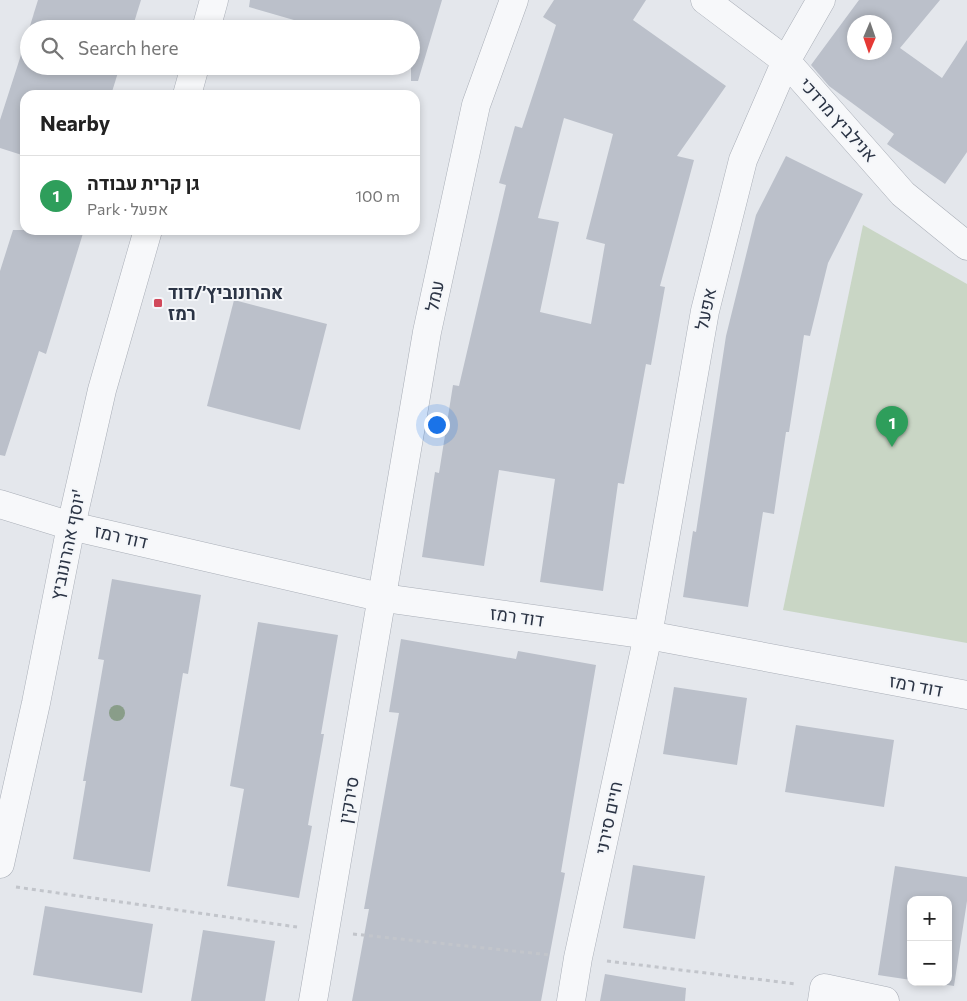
<!DOCTYPE html>
<html lang="en">
<head>
<meta charset="utf-8">
<style>
	body { margin:0; font-family:Commissioner,Heebo,sans-serif; background:#f6f6f6; color:#222 }
	.controls { position:absolute; right:15px; bottom:15px; display:grid; overflow:hidden; border-radius:10px; box-shadow:0 2px 8px #0003 }
	.controls button { width:45px; height:45px; display:grid; place-items:center; padding:0; border:0; border-bottom:1px solid #e0e0e0; background:#fff; color:#222; font:25px sans-serif }
	.compass { position:absolute; left:847px; top:15px; width:45px; height:45px; border-radius:50%; background:#fff; box-shadow:0 2px 8px #0003; rotate:182deg }
	.you { position:absolute; left:436px; top:424px; width:18px; height:18px; margin:-12px; border:4px solid #fff; border-radius:50%; background:#1a73e8; box-shadow:0 0 0 8px #1a73e833 }
	.badge { display:grid; place-items:center; width:32px; height:32px; border-radius:50%; background:#d1495b; color:#fff; font-size:16px; font-weight:700 }
	.pin { position:absolute; translate:-50% -41px; filter:drop-shadow(0 1px 2px #0008) }
	.pin::after { content:''; position:absolute; top:26px; width:18px; height:15px; background:inherit; clip-path:polygon(0 0,100% 0,50% 100%) }
	.list { margin:0; padding:0; list-style:none }
	h2 { display:flex; justify-content:space-between; align-items:center; height:65px; margin:0; padding:0 20px; font-size:21px }
	h2 small { font-size:16px; font-weight:400; color:#767676 }
	.list li { display:grid; grid-template-columns:32px 1fr auto; gap:15px; align-items:center; box-sizing:border-box; height:80px; padding:0 20px; border-top:1px solid #e0e0e0 }
	.list b { display:block; font-size:19px; white-space:nowrap }
	.list p { margin:0; font-size:16px; white-space:nowrap; color:#767676 }
	.list em { font-size:16px; font-style:normal; color:#767676 }
	.icon { flex:none; width:28px; height:28px; fill:none; stroke:currentColor; stroke-width:2; stroke-linecap:round; stroke-linejoin:round }
	.map { position:relative; flex:none; width:967px; height:1001px; overflow:hidden }
	.search { position:absolute; background:#fff; box-shadow:0 2px 8px #0003; left:20px; top:20px; width:400px; height:55px; display:flex; align-items:center; gap:12px; box-sizing:border-box; padding:0 18px; border-radius:28px; color:#767676; font-size:19px }
	.panel { position:absolute; background:#fff; box-shadow:0 2px 8px #0003; left:20px; top:90px; width:400px; height:145px; border-radius:15px }
	.map>svg:first-child { display:block }
	.green { fill:#c9d6c5 }
	.building { fill:#bbc0ca; fill-rule:evenodd }
	.lines { fill:none; stroke-linecap:round; stroke-linejoin:round }
	.minor-casing { stroke:#a9aeb7; stroke-width:29 }
	.tertiary-casing { stroke:#a9aeb7; stroke-width:29 }
	.path { stroke:#c2c5cb; stroke-width:3; stroke-dasharray:4 4; stroke-linecap:butt }
	.minor { stroke:#f7f8fa; stroke-width:28 }
	.tertiary { stroke:#f7f8fa; stroke-width:28 }
	.tree { fill:#899d89 }
	.poi-dot { fill:#d1495b; stroke:#f4f6f9; stroke-width:2 }
	.labels { text-anchor:middle; stroke-width:4; stroke-linejoin:round; paint-order:stroke }
	.street-label { font-size:18px; fill:#2b3445; stroke:#f4f6f9 }
	.poi-label { font-size:18px; font-weight:bold; fill:#2b3445; stroke:#f4f6f9; text-anchor:start }
</style>
</head>
<body>
<div class="map">
<svg width="967" height="1001" viewBox="0 0 967 1001">
	<rect width="100%" height="100%" fill="#e4e7ec"/>
	<path class="green" d="M863,225L967,284V643L783,610Z"/>
	<g class="building">
		<path d="M38,0H141L132,29H29Z"/>
		<path d="M250,0H442L418,81H411V29H325L249,7Z"/>
		<path d="M554,0H646L633,20L726,86L677,156L694,160L660,286L665,287L651,365L646,364L624,484L618,483L603,591L540,582L555,479L499,470L484,566L422,557L435,472L439,473L453,385L459,386L506,185L499,183L515,126L522,128L556,25L543,17ZM564,118L613,134L586,239L605,244L591,324L540,312L559,222L538,218Z"/>
		<path d="M859,0H940L900,48L942,78L967,40V152L945,184L887,144L894,134L829,86L811,65ZM854,22H884V52H854Z"/>
		<path d="M29,30V66H120L111,95H25V156L0,148V120Z"/>
		<path d="M786,156L863,194L828,263L810,336L804,335L789,432H786L774,514L763,512L748,607L683,597L693,531L696,532L726,336L756,215Z"/>
		<path d="M13,230H84L46,354L39,351L5,456L0,455V271Z"/>
		<path d="M234,300L327,324L300,430L207,406Z"/>
		<path d="M112,579L201,595L188,674L183,673L150,872L73,859L86,781H83L104,660L98,659Z"/>
		<path d="M258,622L338,635L321,734H324L308,825L312,826L299,898L227,886L244,789L230,786Z"/>
		<path d="M401,639L516,659L518,651L596,665L561,872L565,873L541,1001H352L369,909H364L399,713L389,712Z"/>
		<path d="M674,687L747,698L737,765L663,754Z"/>
		<path d="M796,725L894,740L884,807L785,792Z"/>
		<path d="M633,865L705,876L695,939L623,928Z"/>
		<path d="M895,866L967,877V901L954,986L928,982H948V900H911V980L878,975Z"/>
		<path d="M45,906L153,924L142,993L33,975Z"/>
		<path d="M203,930L275,941L265,1001H191Z"/>
		<path d="M605,974L686,988L685,1001H600Z"/>
	</g>
	<g class="lines">
		<defs>
			<g id="minor">
				<path d="M705,0L786,61L903,194L967,246"/>
				<path d="M0,504L71,526L384,598L648,635L967,695"/>
				<path d="M313,1001L427,332L476,105L514,0"/>
				<path d="M571,1001L578,958L648,635L705,311L743,160L786,61L821,0"/>
				<path d="M822,1001L824,988L885,1001"/>
			</g>
			<g id="tertiary">
				<path d="M206,29L214,0"/>
				<path d="M187,95L195,66"/>
				<path d="M0,864L36,703L71,526L102,390L148,230"/>
			</g>
		</defs>
		<use href="#minor" class="minor-casing"/>
		<use href="#tertiary" class="tertiary-casing"/>
		<g class="path">
			<path d="M16,887L297,927"/>
			<path d="M353,934L551,955"/>
			<path d="M607,961L796,984"/>
		</g>
		<use href="#minor" class="minor"/>
		<use href="#tertiary" class="tertiary"/>
	</g>
	<circle class="tree" cx="117" cy="713" r="8"/>
	<rect class="poi-dot" x="153" y="298" width="10" height="10" rx="2.5"/>
	<g class="labels">
		<g class="street-label">
			<text transform="translate(838 120) rotate(48)" y="6">אנילביץ מרדכי</text>
			<text transform="translate(435 296) rotate(-78)" y="6">עמל</text>
			<text transform="translate(706 309) rotate(-78)" y="6">אפעל</text>
			<text transform="translate(121 537) rotate(13)" y="6">דוד רמז</text>
			<text transform="translate(68 545) rotate(-78)" y="6">יוסף אהרונוביץ'</text>
			<text transform="translate(517 617) rotate(8)" y="6">דוד רמז</text>
			<text transform="translate(916 686) rotate(11)" y="6">דוד רמז</text>
			<text transform="translate(349 800) rotate(-80)" y="6">סירקין</text>
			<text transform="translate(609 818) rotate(-78)" y="6">חיים סירני</text>
		</g>
		<g class="poi-label">
			<text x="168" y="299">אהרונוביץ׳/דוד<tspan x="168" dy="21">רמז</tspan></text>
		</g>
	</g>
</svg>
<div class="controls">
<button>+</button>
<button>−</button>
</div>
<svg class="compass" viewBox="-18 -18 36 36"><path d="M0-13l5 13h-10z" fill="#e53935"/><path d="M0 13l5-13h-10z" fill="#767676"/></svg>
<div class="you"></div>
<div class="pin badge" style="left:892px;top:447px;background:#2e9e5b">1</div>
<div class="search"><svg class="icon" aria-label="search" viewBox="0 0 24 24"><circle cx="10" cy="10" r="6"/><path d="M15 15l6 6"/></svg>Search here</div>
<section class="panel">
<h2>Nearby<small></small></h2>
<ul class="list">
<li><span class="badge" style="background:#2e9e5b">1</span><div><b>גן קרית עבודה</b><p>Park · אפעל</p></div><em>100 m</em></li>
</ul>
</section>
</div>
</body>
</html>
